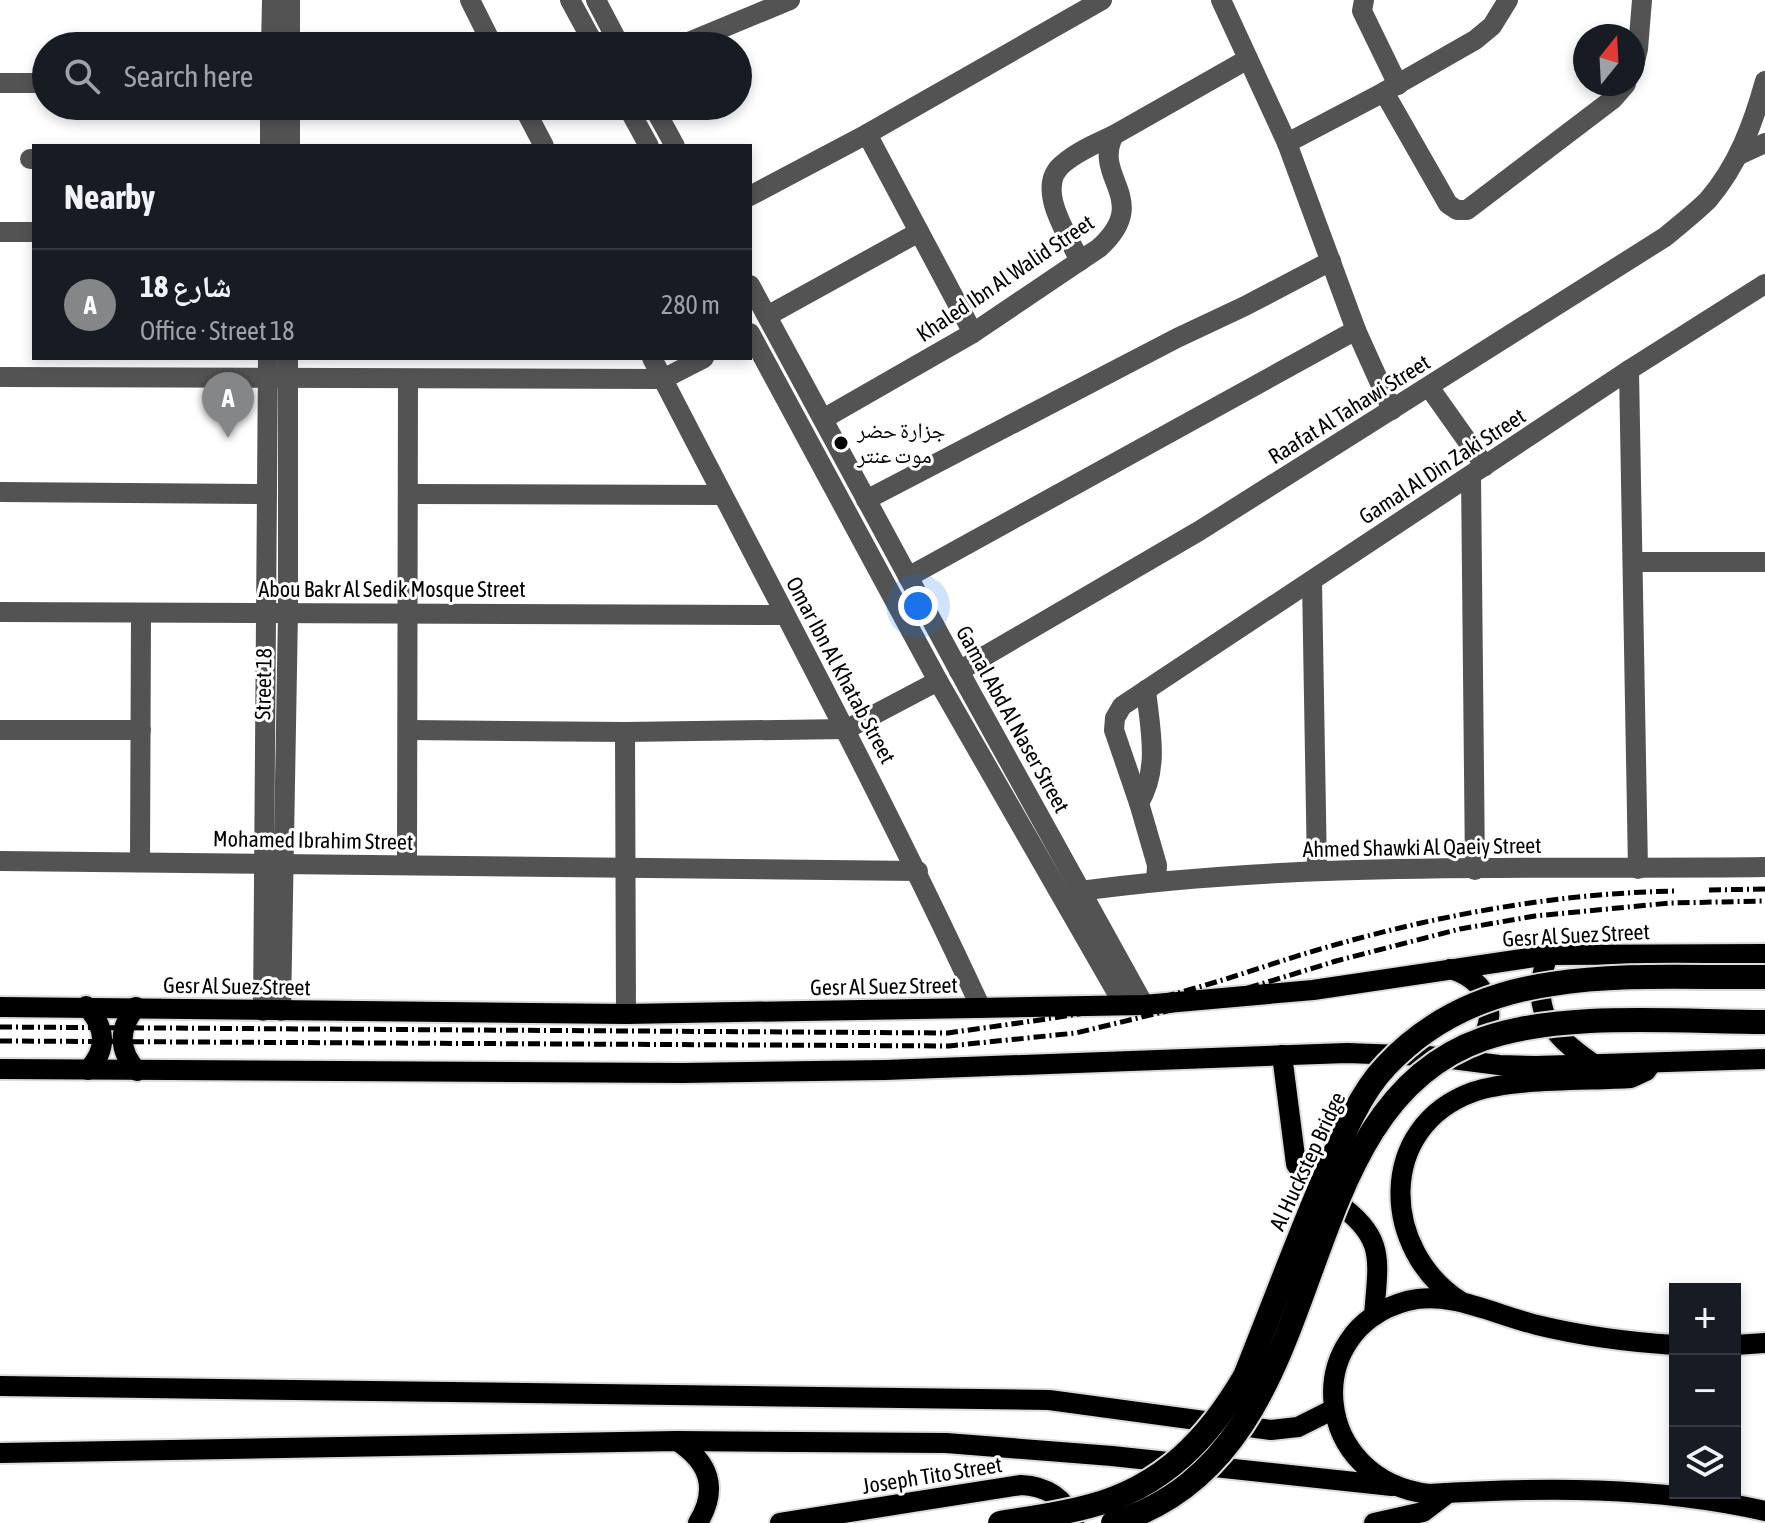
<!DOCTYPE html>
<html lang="en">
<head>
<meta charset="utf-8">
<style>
	body { margin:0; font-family:"Asap Condensed","Noto Naskh Arabic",sans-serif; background:#242831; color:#f1f3f6 }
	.controls { position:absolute; right:24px; bottom:24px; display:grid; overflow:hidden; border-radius:0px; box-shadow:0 4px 12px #0003 }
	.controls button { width:72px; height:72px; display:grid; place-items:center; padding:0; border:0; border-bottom:2px solid #363941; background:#171b24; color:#f1f3f6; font:40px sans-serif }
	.compass { position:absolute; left:1573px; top:24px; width:72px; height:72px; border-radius:50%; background:#171b24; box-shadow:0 4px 12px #0003; rotate:18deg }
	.you { position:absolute; left:918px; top:606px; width:28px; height:28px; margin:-20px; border:6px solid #fff; border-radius:50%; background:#1a73e8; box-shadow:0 0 0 12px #1a73e833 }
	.badge { display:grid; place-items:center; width:52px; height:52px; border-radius:50%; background:#858687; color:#fff; font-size:26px; font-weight:700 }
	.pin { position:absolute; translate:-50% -66px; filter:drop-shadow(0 2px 4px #0008) }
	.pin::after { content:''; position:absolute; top:42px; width:28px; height:24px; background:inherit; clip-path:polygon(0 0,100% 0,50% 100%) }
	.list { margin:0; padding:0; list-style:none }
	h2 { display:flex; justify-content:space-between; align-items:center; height:104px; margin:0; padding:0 32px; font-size:34px }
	h2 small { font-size:26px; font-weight:400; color:#9ea1a6 }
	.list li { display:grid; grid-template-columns:52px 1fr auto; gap:24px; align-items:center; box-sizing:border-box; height:112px; padding:0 32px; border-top:2px solid #363941 }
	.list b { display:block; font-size:30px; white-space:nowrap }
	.list p { margin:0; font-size:26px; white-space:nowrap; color:#9ea1a6 }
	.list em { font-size:26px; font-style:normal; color:#9ea1a6 }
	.icon { flex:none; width:44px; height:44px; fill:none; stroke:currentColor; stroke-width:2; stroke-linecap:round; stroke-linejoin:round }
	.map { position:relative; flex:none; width:1765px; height:1523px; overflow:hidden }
	.search { position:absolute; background:#171b24; box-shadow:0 4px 12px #0003; left:32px; top:32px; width:720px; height:88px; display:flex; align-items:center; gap:20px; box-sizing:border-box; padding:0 28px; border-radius:44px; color:#9ea1a6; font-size:30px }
	.panel { position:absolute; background:#171b24; box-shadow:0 4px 12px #0003; left:32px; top:144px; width:720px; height:216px; border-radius:0px }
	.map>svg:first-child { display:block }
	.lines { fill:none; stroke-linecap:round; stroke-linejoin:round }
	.major-casing { stroke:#dbdbdb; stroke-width:24 }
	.minor { stroke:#535353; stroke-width:20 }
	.major { stroke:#000; stroke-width:20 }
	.rail { stroke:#000; stroke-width:5; stroke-dasharray:12 4 2 4; stroke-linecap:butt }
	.highway-bridge-casing { stroke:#dbdbdb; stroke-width:28; stroke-linecap:butt }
	.highway-bridge { stroke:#000; stroke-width:24 }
	.poi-dot { fill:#000; stroke:#fff; stroke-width:3 }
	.labels { text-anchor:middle; stroke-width:6; stroke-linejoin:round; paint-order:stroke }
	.street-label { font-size:22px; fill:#000; stroke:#fff }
	.poi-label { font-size:22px; fill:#000; stroke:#fff; text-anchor:start }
</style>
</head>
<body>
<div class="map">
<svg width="1765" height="1523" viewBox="0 0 1765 1523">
	<rect width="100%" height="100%" fill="#fff"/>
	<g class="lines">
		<defs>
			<g id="major">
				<path d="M1548,955C1528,1010 1550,1033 1592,1063"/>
				<path d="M1450,969C1490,981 1500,1014 1477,1048"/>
				<path d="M86,1006C106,1027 108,1049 88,1070"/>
				<path d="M0,1007L626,1014L1144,1005L1313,990L1548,955L1765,954"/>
				<path d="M136,1007C118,1029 118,1050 137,1071"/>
				<path d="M1282,1055L1296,1164C1307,1181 1320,1190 1336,1202C1387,1238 1378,1260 1374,1316"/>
				<path d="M0,1069L683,1073L885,1070L1347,1053L1428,1056L1499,1065L1536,1066L1765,1059"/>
				<path d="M1460,1301C1381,1250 1376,1127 1473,1092C1513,1078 1587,1081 1631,1078L1646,1071L1651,1064"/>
				<path d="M1675,1345C1628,1342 1582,1336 1537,1325C1495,1315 1450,1290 1407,1301C1299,1330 1312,1480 1429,1494C1541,1487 1655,1486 1765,1511"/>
				<path d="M1735,1345L1765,1343"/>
				<path d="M0,1386L1049,1400L1271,1430L1298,1427L1334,1409"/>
				<path d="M677,1441C709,1462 719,1488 698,1523"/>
				<path d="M0,1453L677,1441L946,1443L1112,1456L1392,1486"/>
				<path d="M780,1523L1021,1485C1046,1486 1066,1498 1074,1523"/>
				<path d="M1374,1523L1423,1512L1448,1493"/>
			</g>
		</defs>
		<use href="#major" class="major-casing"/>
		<g class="minor">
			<path d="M470,0L493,46"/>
			<path d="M570,0L595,46"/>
			<path d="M596,0L620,46"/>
			<path d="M1221,0L1287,143L1356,330L1392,410"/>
			<path d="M1364,0L1362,11L1398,85"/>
			<path d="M271,46L272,0"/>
			<path d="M290,46V0"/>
			<path d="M679,46L790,0"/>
			<path d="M1633,70L1638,49L1642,0"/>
			<path d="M0,83H46"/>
			<path d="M1384,92L1448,204L1457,210H1467L1613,99L1626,84"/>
			<path d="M523,106L544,146"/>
			<path d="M627,106L649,146"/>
			<path d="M653,106L675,146"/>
			<path d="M867,134L973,333"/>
			<path d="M1287,143L1384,92L1475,40L1492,26L1508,0"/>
			<path d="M270,146V106"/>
			<path d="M290,146V106"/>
			<path d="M1739,155L1765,143"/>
			<path d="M30,159H34"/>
			<path d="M750,196L867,134L1102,0"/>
			<path d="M0,232H34"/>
			<path d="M1080,261C1068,235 1033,186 1064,163C1078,151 1097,143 1114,135"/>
			<path d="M750,285L969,689L1144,1005"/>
			<path d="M767,316L919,232"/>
			<path d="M750,333L938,681L1124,1005"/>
			<path d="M652,358C763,574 879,787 981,1008"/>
			<path d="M1629,370L1638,869"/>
			<path d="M0,377L663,379L704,358"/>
			<path d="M1429,387L1485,466"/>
			<path d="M823,419L973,333L1099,248C1153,199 1091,178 1114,135L1248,59"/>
			<path d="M1471,476L1475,870"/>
			<path d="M0,492L267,494"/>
			<path d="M408,494L721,495"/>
			<path d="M866,500L1177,338L1245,306L1331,261"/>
			<path d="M1633,562H1765"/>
			<path d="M908,577L1356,330"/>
			<path d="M1312,581L1317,871"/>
			<path d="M0,612L784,615"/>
			<path d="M959,671L1199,531L1665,237C1679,225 1695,213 1708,200C1738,165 1753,124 1765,81"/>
			<path d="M0,730H141"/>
			<path d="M408,730L625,732L847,729L938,681"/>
			<path d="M625,732L626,1014"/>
			<path d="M1139,803C1160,768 1150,729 1146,690"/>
			<path d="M0,861L918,871"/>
			<path d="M140,862L141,613"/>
			<path d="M407,865L408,380"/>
			<path d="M1156,881L1157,865L1139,803L1114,730L1115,718L1122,706L1629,370L1765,284"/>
			<path d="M1080,891C1307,860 1537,870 1765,867"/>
			<path d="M263,1011L268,358"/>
			<path d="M281,1011L288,612V358"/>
		</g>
		<use href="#major" class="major"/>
		<g class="rail">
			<path d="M1709,890L1765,889"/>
			<path d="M0,1027L948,1033C1030,1021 1113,1012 1192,989C1239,976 1284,959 1331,946C1443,914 1560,893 1677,891"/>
			<path d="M0,1041L949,1046L1076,1033L1196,1004L1336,961L1460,929L1535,916L1670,903L1765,901"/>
		</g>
		<defs>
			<g id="highway-bridge">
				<path d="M1000,1523C1030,1518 1061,1514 1090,1506C1163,1487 1209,1438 1245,1376C1271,1311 1295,1247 1322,1183C1338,1146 1358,1095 1386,1066C1430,1019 1488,993 1552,984C1621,973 1695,978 1765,977"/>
				<path d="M1113,1523C1345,1454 1274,1112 1483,1039C1563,1011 1679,1022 1765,1022"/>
			</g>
		</defs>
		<use href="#highway-bridge" class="highway-bridge-casing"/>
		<use href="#highway-bridge" class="highway-bridge"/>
	</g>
	<circle class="poi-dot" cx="841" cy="443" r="8"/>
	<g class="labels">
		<g class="street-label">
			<text transform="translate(1005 278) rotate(-34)" y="8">Khaled Ibn Al Walid Street</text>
			<text transform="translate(1349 409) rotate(-32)" y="8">Raafat Al Tahawi Street</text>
			<text transform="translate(1442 466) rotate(-33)" y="8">Gamal Al Din Zaki Street</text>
			<text x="392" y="597">Abou Bakr Al Sedik Mosque Street</text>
			<text transform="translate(841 670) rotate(62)" y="8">Omar Ibn Al Khatab Street</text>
			<text transform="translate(263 684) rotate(-89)" y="8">Street 18</text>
			<text transform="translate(1013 719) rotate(61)" y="8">Gamal Abd Al Naser Street</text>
			<text transform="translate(313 840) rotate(1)" y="8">Mohamed Ibrahim Street</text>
			<text transform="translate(1422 847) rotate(-1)" y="8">Ahmed Shawki Al Qaeiy Street</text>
			<text transform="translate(1576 935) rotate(-3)" y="8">Gesr Al Suez Street</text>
			<text transform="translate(237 986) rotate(1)" y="8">Gesr Al Suez Street</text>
			<text transform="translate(884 986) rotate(-1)" y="8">Gesr Al Suez Street</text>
			<text transform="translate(1307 1161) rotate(-65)" y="8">Al Huckstep Bridge</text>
			<text transform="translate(932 1475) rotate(-9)" y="8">Joseph Tito Street</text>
		</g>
		<g class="poi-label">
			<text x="857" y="438">جزارة حضر<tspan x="857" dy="25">موت عنتر</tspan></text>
		</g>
	</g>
</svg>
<div class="controls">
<button>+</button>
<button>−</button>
<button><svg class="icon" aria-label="layers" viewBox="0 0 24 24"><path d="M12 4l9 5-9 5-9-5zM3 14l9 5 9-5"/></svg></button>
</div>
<svg class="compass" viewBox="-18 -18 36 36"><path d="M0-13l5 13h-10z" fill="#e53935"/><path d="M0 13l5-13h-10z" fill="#9ea1a6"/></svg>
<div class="you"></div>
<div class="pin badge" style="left:228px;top:438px">A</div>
<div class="search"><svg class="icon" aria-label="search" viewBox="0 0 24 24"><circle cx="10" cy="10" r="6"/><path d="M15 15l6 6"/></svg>Search here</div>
<section class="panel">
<h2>Nearby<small></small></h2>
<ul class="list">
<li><span class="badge">A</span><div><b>شارع 18</b><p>Office · Street 18</p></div><em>280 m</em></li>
</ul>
</section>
</div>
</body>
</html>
